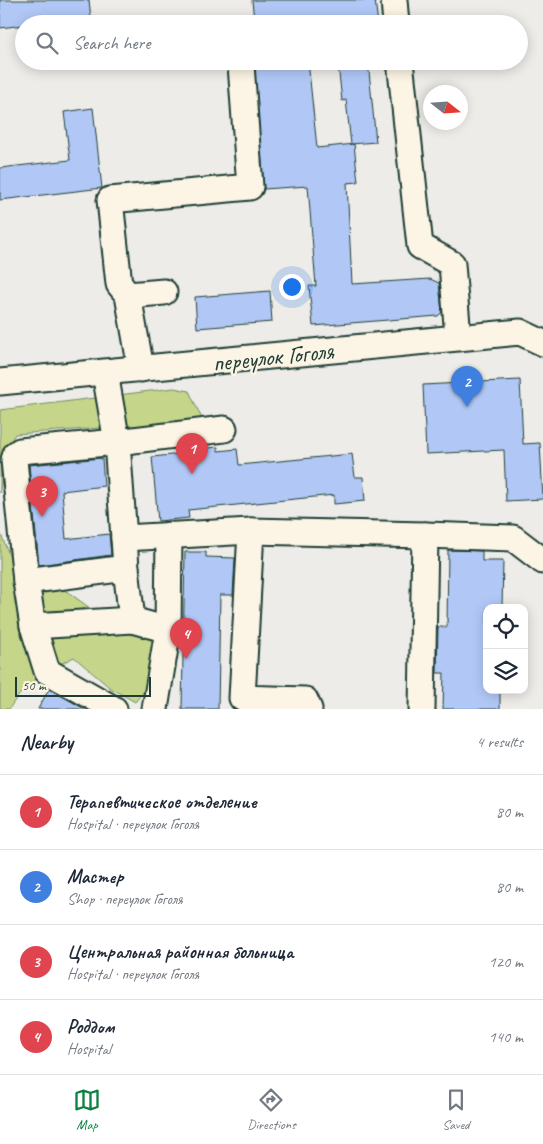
<!DOCTYPE html>
<html lang="en">
<head>
<meta charset="utf-8">
<style>
	body { margin:0; font-family:Caveat,sans-serif; background:#f2f2f3; color:#1f2937 }
	.controls { position:absolute; right:15px; bottom:15px; display:grid; overflow:hidden; border-radius:10px; box-shadow:0 2px 12px #0003 }
	.controls button { width:45px; height:45px; display:grid; place-items:center; padding:0; border:0; border-bottom:1px solid #e0e1e3; background:#fff; color:#1f2937; font:25px sans-serif }
	.compass { position:absolute; left:423px; top:85px; width:45px; height:45px; border-radius:50%; background:#fff; box-shadow:0 2px 12px #0003; rotate:107deg }
	.scale { position:absolute; left:15px; bottom:12px; width:136px; box-sizing:border-box; padding-left:5px; border:2px solid #1f3d34; border-top:0; font-size:14px; line-height:18px; white-space:nowrap; color:#1f3d34; -webkit-text-stroke:4px #fcf5e5; paint-order:stroke }
	.you { position:absolute; left:291px; top:286px; width:18px; height:18px; margin:-12px; border:4px solid #fff; border-radius:50%; background:#1a73e8; box-shadow:0 0 0 8px #1a73e833 }
	.badge { display:grid; place-items:center; width:32px; height:32px; border-radius:50%; background:#0b8043; color:#fff; font-size:16px; font-weight:700 }
	.pin { position:absolute; translate:-50% -41px; filter:drop-shadow(0 1px 2px #0008) }
	.pin::after { content:''; position:absolute; top:26px; width:18px; height:15px; background:inherit; clip-path:polygon(0 0,100% 0,50% 100%) }
	.list { margin:0; padding:0; list-style:none }
	h2 { display:flex; justify-content:space-between; align-items:center; height:65px; margin:0; padding:0 20px; font-size:21px }
	h2 small { font-size:16px; font-weight:400; color:#747a83 }
	.list li { display:grid; grid-template-columns:32px 1fr auto; gap:15px; align-items:center; box-sizing:border-box; height:75px; padding:0 20px; border-top:1px solid #e0e1e3 }
	.list b { display:block; font-size:19px; white-space:nowrap }
	.list p { margin:0; font-size:16px; white-space:nowrap; color:#747a83 }
	.list em { font-size:16px; font-style:normal; color:#747a83 }
	.icon { flex:none; width:28px; height:28px; fill:none; stroke:currentColor; stroke-width:2; stroke-linecap:round; stroke-linejoin:round }
	.map { position:relative; flex:none; width:543px; height:709px; overflow:hidden }
	.search { position:absolute; background:#fff; box-shadow:0 2px 12px #0003; left:15px; right:15px; top:15px; height:55px; display:flex; align-items:center; gap:12px; box-sizing:border-box; padding:0 18px; border-radius:28px; color:#747a83; font-size:19px }
	.sheet { height:365px; background:#fff }
	nav { display:flex; justify-content:space-around; align-items:center; box-sizing:border-box; height:70px; border-top:1px solid #e0e1e3; background:#fff; font-size:14px; color:#747a83 }
	nav a { display:grid; justify-items:center; gap:2px }
	nav .on { color:#0b8043 }
	.map>svg:first-child { display:block }
	.green { fill:#c5d68b; stroke:#728a60 }
	.building { fill:#b1c8f7; stroke:#1f3d34 }
	.lines { fill:none; stroke-linecap:round; stroke-linejoin:round }
	.minor-casing { stroke:#1f3d34; stroke-width:29 }
	.minor { stroke:#fcf5e5; stroke-width:25 }
	.labels { text-anchor:middle; stroke-width:5; stroke-linejoin:round; paint-order:stroke }
	.street-label { font-size:25px; fill:#1f3d34; stroke:#fcf5e5 }
</style>
</head>
<body>
<div class="map">
<svg width="543" height="709" viewBox="0 0 543 709">
	<rect width="100%" height="100%" fill="#edece9"/>
	<filter id="ink" filterUnits="userSpaceOnUse"><feTurbulence type="fractalNoise" baseFrequency=".02" numOctaves="2"/><feDisplacementMap in="SourceGraphic" scale="10" xChannelSelector="R" yChannelSelector="G"/><feConvolveMatrix kernelMatrix="1 2 1 2 8 2 1 2 1" color-interpolation-filters="sRGB"/></filter>
	<g filter="url(#ink)">
		<g class="green">
			<path d="M174,388L189,391L203,421L15,434L6,449L0,493V410Z"/>
			<path d="M0,532L10,557L22,571L68,592L121,631L150,636L163,646L156,677L135,702L109,687L74,657C46,671 26,682 9,709H0Z"/>
		</g>
		<g class="building">
			<path d="M0,0H89L91,18L24,24V25L0,28Z"/>
			<path d="M252,0H375L378,24H261V22L254,21Z"/>
			<path d="M254,61H308L317,148L354,144L358,182L347,183L352,284L430,279L439,283L442,312L438,316L313,326L309,286H316L308,186L264,189Z"/>
			<path d="M368,61L376,142L351,144L346,100L342,101L338,64Z"/>
			<path d="M93,108L102,188L0,200V168L70,160L64,112Z"/>
			<path d="M270,291L272,322L197,328L195,297Z"/>
			<path d="M520,380L523,444L540,443L543,499L506,501L504,450L426,454L423,385Z"/>
			<path d="M218,447V451L237,449L239,465L352,454L355,477H363L365,501L334,504V495L188,510L189,518L158,521L152,457L200,452V449Z"/>
			<path d="M102,458L104,486L62,491L66,539L109,534L111,555L39,565L29,465Z"/>
			<path d="M448,550L482,551V561H503L502,608H487V690H500V709H443L444,673H437L438,627H447Z"/>
			<path d="M185,552H206V557L235,558L233,595H220L218,709H182Z"/>
			<path d="M49,689L85,709H38Z"/>
		</g>
		<g class="lines">
			<defs>
				<g id="minor">
					<path d="M394,0L396,24"/>
					<path d="M400,61L420,246L452,264L458,337"/>
					<path d="M128,295L119,284L110,200L250,187L241,65"/>
					<path d="M141,369L128,295L164,292"/>
					<path d="M105,373L117,442L124,538L251,531L425,535L422,709"/>
					<path d="M0,382L520,332L543,343"/>
					<path d="M251,531L242,698L305,700L309,709"/>
					<path d="M425,535L513,538L543,561"/>
					<path d="M124,538L126,568L26,581L14,460L16,454L20,451L117,442L224,429"/>
					<path d="M126,568L132,620L168,630L155,709"/>
					<path d="M26,581L33,626L132,620"/>
					<path d="M33,626L47,671L114,709"/>
					<path d="M168,630L169,535"/>
				</g>
			</defs>
			<use href="#minor" class="minor-casing"/>
			<use href="#minor" class="minor"/>
		</g>
	</g>
	<g class="labels">
		<g class="street-label">
			<text transform="translate(273 356) rotate(-6)" y="9">переулок Гоголя</text>
		</g>
	</g>
</svg>
<div class="controls">
<button><svg class="icon" aria-label="locate" viewBox="0 0 24 24"><circle cx="12" cy="12" r="6"/><path d="M12 2v4M12 18v4M2 12h4M18 12h4"/></svg></button>
<button><svg class="icon" aria-label="layers" viewBox="0 0 24 24"><path d="M12 4l9 5-9 5-9-5zM3 14l9 5 9-5"/></svg></button>
</div>
<svg class="compass" viewBox="-18 -18 36 36"><path d="M0-13l5 13h-10z" fill="#e53935"/><path d="M0 13l5-13h-10z" fill="#747a83"/></svg>
<div class="scale">50 m</div>
<div class="you"></div>
<div class="pin badge" style="left:192px;top:474px;background:#e0444e">1</div>
<div class="pin badge" style="left:467px;top:407px;background:#3f7fe0">2</div>
<div class="pin badge" style="left:42px;top:517px;background:#e0444e">3</div>
<div class="pin badge" style="left:186px;top:659px;background:#e0444e">4</div>
<div class="search"><svg class="icon" aria-label="search" viewBox="0 0 24 24"><circle cx="10" cy="10" r="6"/><path d="M15 15l6 6"/></svg>Search here</div>
</div>
<section class="sheet">
<h2>Nearby<small>4 results</small></h2>
<ul class="list">
<li><span class="badge" style="background:#e0444e">1</span><div><b>Терапевтическое отделение</b><p>Hospital · переулок Гоголя</p></div><em>80 m</em></li>
<li><span class="badge" style="background:#3f7fe0">2</span><div><b>Мастер</b><p>Shop · переулок Гоголя</p></div><em>80 m</em></li>
<li><span class="badge" style="background:#e0444e">3</span><div><b>Центральная районная больница</b><p>Hospital · переулок Гоголя</p></div><em>120 m</em></li>
<li><span class="badge" style="background:#e0444e">4</span><div><b>Роддом</b><p>Hospital</p></div><em>140 m</em></li>
</ul>
</section>
<nav>
<a class="on"><svg class="icon" aria-label="map" viewBox="0 0 24 24"><path d="M3 6l6-2 6 2 6-2v14l-6 2-6-2-6 2zM9 4v14M15 6v14"/></svg>Map</a>
<a><svg class="icon" aria-label="directions" viewBox="0 0 24 24"><path d="M12 3l9 9-9 9-9-9zM9 14v-3h6M13 9l2 2-2 2"/></svg>Directions</a>
<a><svg class="icon" aria-label="saved" viewBox="0 0 24 24"><path d="M7 4h10v16l-5-4-5 4z"/></svg>Saved</a>
</nav>
</body>
</html>
